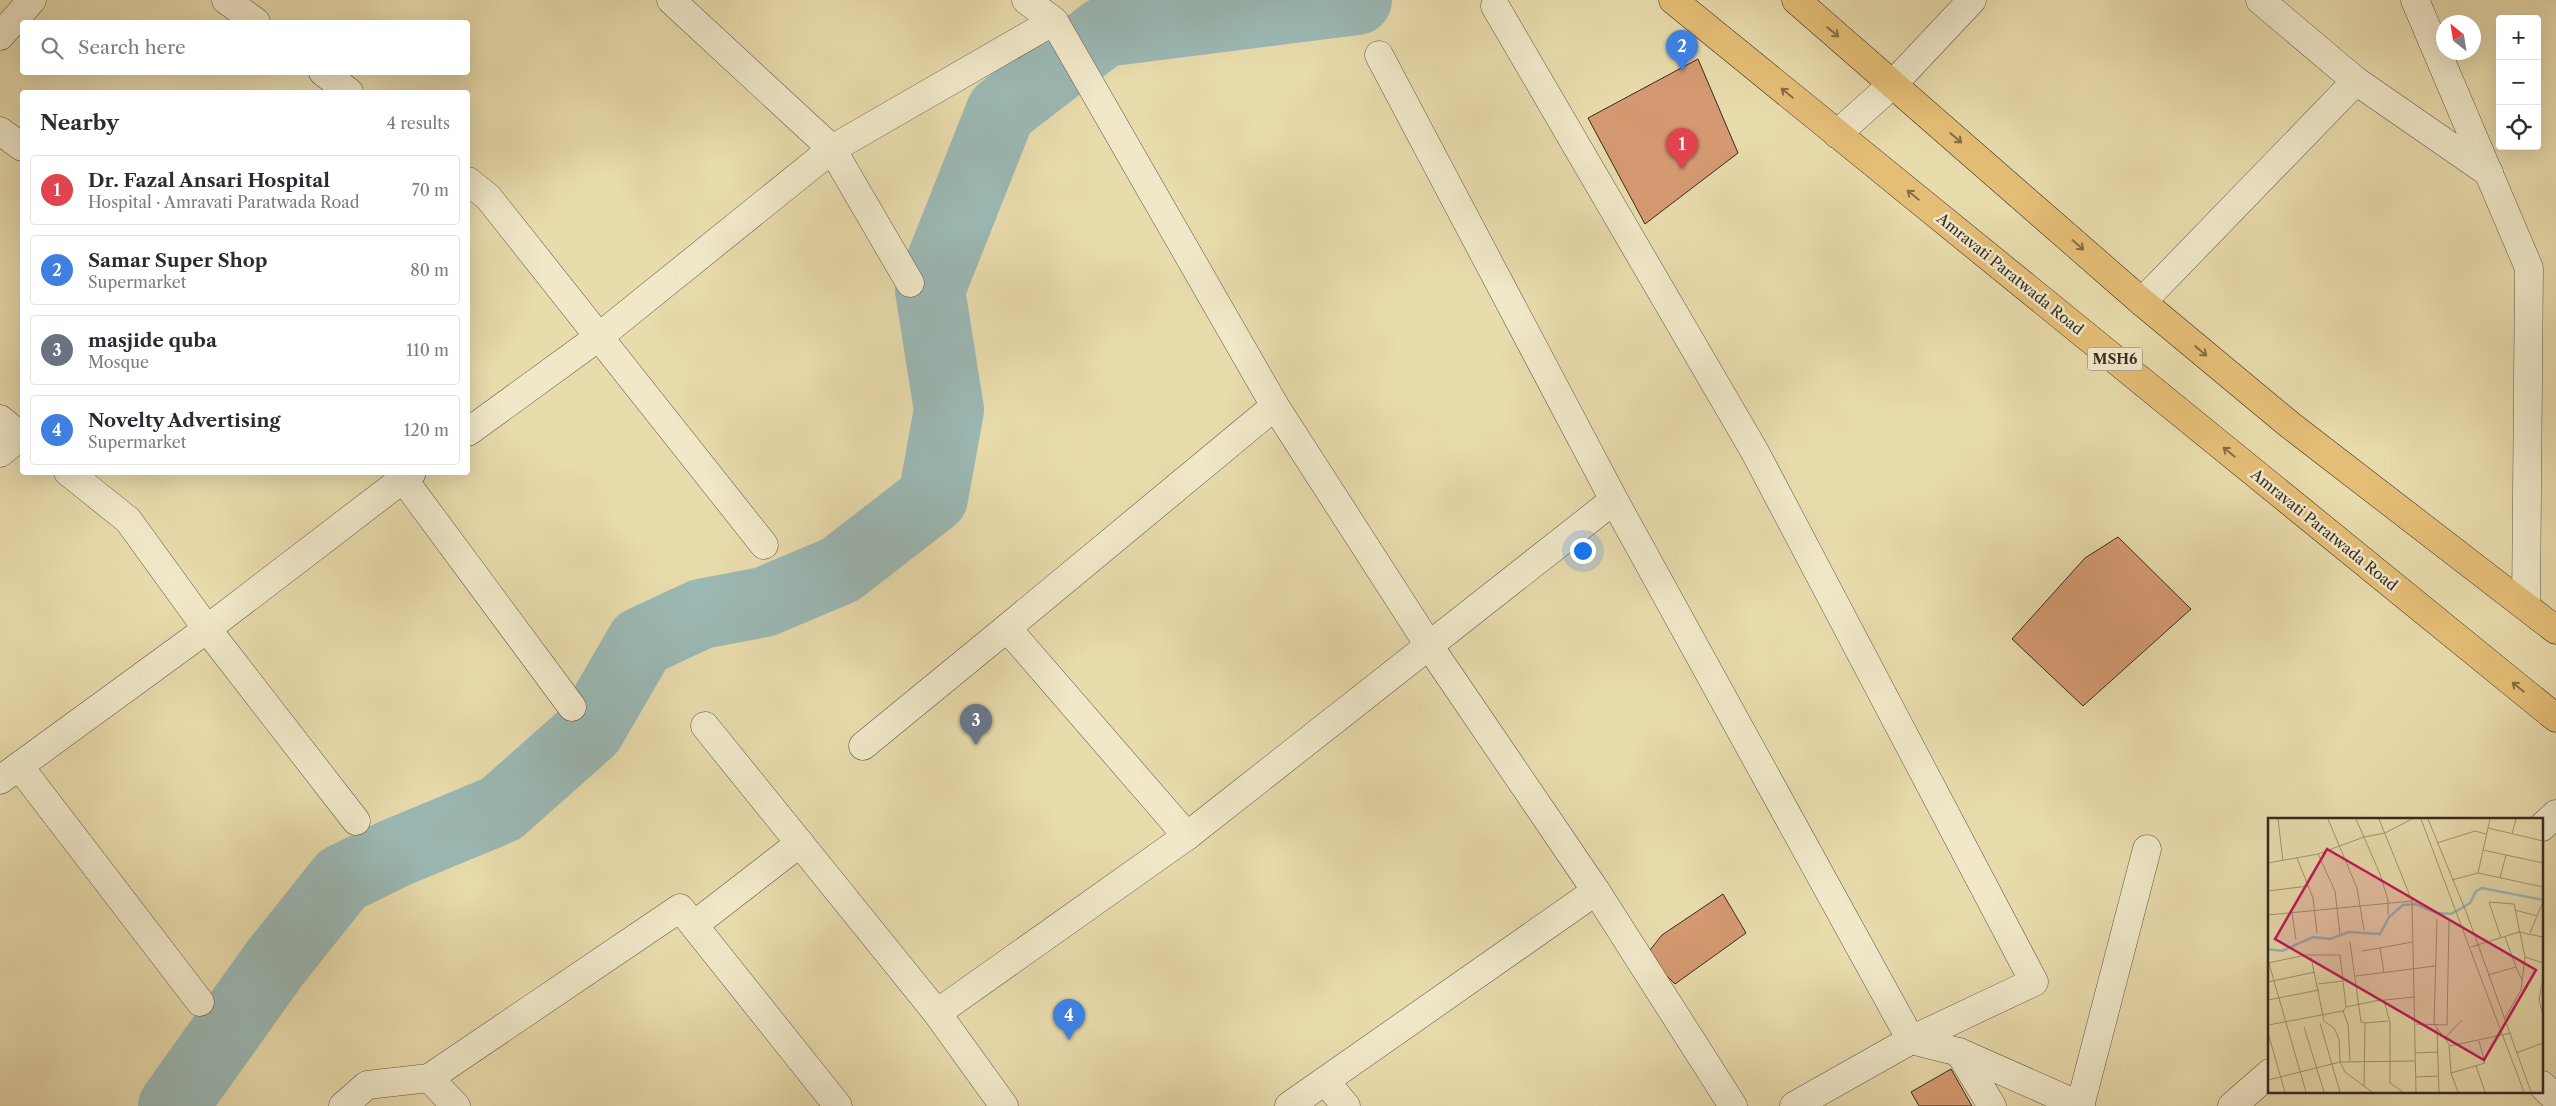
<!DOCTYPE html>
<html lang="en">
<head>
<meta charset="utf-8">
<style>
	body { margin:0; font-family:"Libre Caslon Text",serif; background:#f7f7f7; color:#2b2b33 }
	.controls { position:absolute; right:15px; top:15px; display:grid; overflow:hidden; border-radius:5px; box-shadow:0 5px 20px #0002 }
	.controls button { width:45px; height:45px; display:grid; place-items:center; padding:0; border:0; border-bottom:1px solid #e1e1e2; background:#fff; color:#2b2b33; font:25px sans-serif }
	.compass { position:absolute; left:2436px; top:15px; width:45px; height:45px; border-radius:50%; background:#fff; box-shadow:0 5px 20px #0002; rotate:330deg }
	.you { position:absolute; left:1582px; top:550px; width:18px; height:18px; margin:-12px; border:4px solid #fff; border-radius:50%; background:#1a73e8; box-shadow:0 0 0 8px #1a73e833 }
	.badge { display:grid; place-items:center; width:32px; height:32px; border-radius:50%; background:#7c3aed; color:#fff; font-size:16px; font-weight:700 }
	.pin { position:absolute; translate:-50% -41px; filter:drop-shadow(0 1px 2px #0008) }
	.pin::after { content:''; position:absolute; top:26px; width:18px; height:15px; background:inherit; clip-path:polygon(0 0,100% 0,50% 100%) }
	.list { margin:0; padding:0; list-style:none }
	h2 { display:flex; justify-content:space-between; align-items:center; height:65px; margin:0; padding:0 20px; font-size:21px }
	h2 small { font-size:16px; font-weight:400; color:#7c7c81 }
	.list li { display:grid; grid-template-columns:32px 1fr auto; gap:15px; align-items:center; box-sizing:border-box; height:70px; margin:0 10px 10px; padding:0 10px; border:1px solid #e1e1e2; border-radius:5px }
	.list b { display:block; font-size:19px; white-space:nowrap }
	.list p { margin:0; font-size:16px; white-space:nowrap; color:#7c7c81 }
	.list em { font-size:16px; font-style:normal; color:#7c7c81 }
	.icon { flex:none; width:28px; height:28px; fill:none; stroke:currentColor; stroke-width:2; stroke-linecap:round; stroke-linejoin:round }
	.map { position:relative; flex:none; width:2556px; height:1106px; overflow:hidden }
	.search { position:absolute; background:#fff; box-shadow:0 5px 20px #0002; left:20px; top:20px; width:450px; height:55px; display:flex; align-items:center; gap:12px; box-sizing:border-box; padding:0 18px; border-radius:5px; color:#7c7c81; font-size:19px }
	.panel { position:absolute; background:#fff; box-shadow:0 5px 20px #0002; left:20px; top:90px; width:450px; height:385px; border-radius:5px }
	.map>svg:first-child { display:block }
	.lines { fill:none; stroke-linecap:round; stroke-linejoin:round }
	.river { stroke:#9bb8b4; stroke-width:70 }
	.building { fill:#d59a71; stroke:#372a23 }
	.minor-casing { stroke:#635645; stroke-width:29 }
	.primary-casing { stroke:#372a23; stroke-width:29 }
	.minor { stroke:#f0e8c9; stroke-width:28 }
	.primary { stroke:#e4be76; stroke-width:28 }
	.oneway { stroke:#856d48 }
	.labels { text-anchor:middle; stroke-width:5; stroke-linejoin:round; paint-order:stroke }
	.shield { fill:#f0e8c9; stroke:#6e6355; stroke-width:1 }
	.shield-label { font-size:14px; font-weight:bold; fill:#372a23 }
	.street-label { font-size:15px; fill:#372a23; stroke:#f0e8c9 }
	.inset-river { fill:none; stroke:#9bb8b4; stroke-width:2.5 }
	.inset-road { fill:none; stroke:#a19475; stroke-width:1 }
	.view { fill:#c2185b; fill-opacity:0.15; stroke:#c2185b; stroke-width:2.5 }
	.inset-edge { fill:none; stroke:#372a23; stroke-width:2.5 }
</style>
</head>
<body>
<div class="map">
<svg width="2556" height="1106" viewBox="0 0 2556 1106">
	<rect width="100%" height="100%" fill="#e8dbac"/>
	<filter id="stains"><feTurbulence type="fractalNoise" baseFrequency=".004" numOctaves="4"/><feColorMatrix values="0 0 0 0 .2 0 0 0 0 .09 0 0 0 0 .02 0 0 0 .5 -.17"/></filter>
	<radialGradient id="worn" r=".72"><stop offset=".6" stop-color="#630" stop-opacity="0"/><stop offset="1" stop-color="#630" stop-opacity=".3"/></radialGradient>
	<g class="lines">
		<path class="river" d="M173,1106L275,963L342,879L395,853L501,809L590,730L641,642L701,614L764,602L840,570L933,498L949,410L930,290L1001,111L1104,32L1357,0"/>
	</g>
	<g class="building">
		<path d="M1698,59L1738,153L1645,224L1588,118Z"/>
		<path d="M2118,537L2191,609L2083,706L2012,639L2085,558Z"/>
		<path d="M1723,894L1746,933L1675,984L1646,955L1662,935Z"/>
		<path d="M1951,1069L1972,1106H1919L1911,1092Z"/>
	</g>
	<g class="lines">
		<defs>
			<g id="minor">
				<path d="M226,0L256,22"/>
				<path d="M671,0L832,149L910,283"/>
				<path d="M1026,0L1054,21L1275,406L1430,647L1596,891L1733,1106"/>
				<path d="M2260,0L2356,81"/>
				<path d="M2415,0L2529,268L2526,605"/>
				<path d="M1495,6L1755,452L2034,982L1911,1040L1794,1106"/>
				<path d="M0,36L32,0"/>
				<path d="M1379,55L1614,500L1911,1040L1959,1052L2081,1106"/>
				<path d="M323,72L349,92"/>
				<path d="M0,131L22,147"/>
				<path d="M1837,134L1894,83L1972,0"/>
				<path d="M468,181L488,197L764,545"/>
				<path d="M2142,302L2356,81L2489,173"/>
				<path d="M0,419L22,437"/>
				<path d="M468,432L600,336L832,149L1054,21"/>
				<path d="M0,453L21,436"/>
				<path d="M68,472L128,520L207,629L356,821"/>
				<path d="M398,472L572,707"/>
				<path d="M705,726L937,1013L1004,1106"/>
				<path d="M863,746L1007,628"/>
				<path d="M19,766L200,1002"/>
				<path d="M0,780L207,629L412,472"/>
				<path d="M2542,827L2556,814"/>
				<path d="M1187,836L1007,628L1275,406"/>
				<path d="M694,925L800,843"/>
				<path d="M937,1013L1187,836L1614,500"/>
				<path d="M1959,1052L1992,1106"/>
				<path d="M429,1078L456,1106"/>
				<path d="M1325,1081L1346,1106"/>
				<path d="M2542,1085L2556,1099"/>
				<path d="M343,1106L367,1085L429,1078L680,908L838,1106"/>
				<path d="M1289,1106L1596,891"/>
				<path d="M2080,1106L2147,849"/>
				<path d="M2232,1106L2270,1073"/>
			</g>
			<g id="primary">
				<path d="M1673,0L2556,718"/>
				<path d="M1796,0L2142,302L2290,425L2556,630"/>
			</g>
		</defs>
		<use href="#minor" class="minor-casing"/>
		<use href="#primary" class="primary-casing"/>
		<use href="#minor" class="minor"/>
		<use href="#primary" class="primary"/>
	</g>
	<defs><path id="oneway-shaft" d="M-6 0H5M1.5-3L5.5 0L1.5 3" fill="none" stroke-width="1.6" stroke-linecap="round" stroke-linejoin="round" transform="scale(1.25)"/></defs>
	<g class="oneway">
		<use href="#oneway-shaft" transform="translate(1833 32) rotate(40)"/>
		<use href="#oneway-shaft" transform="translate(1787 93) rotate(-141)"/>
		<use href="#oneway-shaft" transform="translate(1956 138) rotate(41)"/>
		<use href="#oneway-shaft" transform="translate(1913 195) rotate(-141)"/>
		<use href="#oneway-shaft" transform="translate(2078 245) rotate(41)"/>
		<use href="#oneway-shaft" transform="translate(2201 351) rotate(40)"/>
		<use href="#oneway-shaft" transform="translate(2229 452) rotate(-141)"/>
		<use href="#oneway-shaft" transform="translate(2518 687) rotate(-141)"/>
	</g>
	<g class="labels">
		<rect class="shield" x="2087.5" y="347.5" width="55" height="23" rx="4"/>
		<g class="shield-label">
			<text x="2115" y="364">MSH6</text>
		</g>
		<g class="street-label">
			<text transform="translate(2010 274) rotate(39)" y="5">Amravati Paratwada Road</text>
			<text transform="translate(2324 530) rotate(39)" y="5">Amravati Paratwada Road</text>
		</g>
	</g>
	<g transform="translate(2268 818)">
		<rect width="275" height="275" fill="#e8dbac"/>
		<path class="inset-river" d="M0,131L14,133L45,119L62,121L81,114L112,116L121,99L135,87L148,86L169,95L183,96L202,85L208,73L214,70L275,82"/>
		<path class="inset-road" d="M10,1L15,43M60,1L89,70L96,112M88,1L112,56L120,82V97M111,1L144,83L148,274M153,1L256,274M160,1L199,96L263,274M220,10L275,23M244,16L248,1M169,25L207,13L218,16M215,32L275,45M50,36L67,73L72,116M29,40L45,80L49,115M0,45L50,36L96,19L117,15L144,1M210,55L222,1M232,60L238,37M184,62L210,55L275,69M0,73L40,68M247,92L269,98M24,95L28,122M0,97L144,83M169,101L166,206L181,226L183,255L190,274M262,115L274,86M237,119L248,149M233,120L221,84L246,86L257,139L253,172L237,200M82,124L93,204L97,205L96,268M203,129L251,114L275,119M94,133L112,130M43,139L56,203L66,210L71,221L72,244L77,254L104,274M257,139L275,145M0,142L38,274M0,145L38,137H72L78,189M116,155L112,130L144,124M220,157L248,149L254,162M88,158L167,148M275,160L271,182L275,197M0,164L47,154M50,166L75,163M0,182L51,172M116,182L122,205V265L135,274M75,193L80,206L82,244M52,205L72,274M97,205L120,203M148,206L179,207L181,102M0,207L75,193L78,189L107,183L147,179M36,209L56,274M169,211L171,274M0,215L17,274M177,220L194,202M182,228L243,215M147,235L170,234M248,235L275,225M208,248L217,274M183,255L217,245L211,223M148,259L171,258M0,262L72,244L147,243"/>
		<path class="view" d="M59,31L268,152L216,242L7,121Z"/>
		<rect width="275" height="275" class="inset-edge"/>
	</g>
	<rect width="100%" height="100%" filter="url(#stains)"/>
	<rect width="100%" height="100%" fill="url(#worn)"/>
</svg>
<div class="controls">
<button>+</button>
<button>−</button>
<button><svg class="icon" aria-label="locate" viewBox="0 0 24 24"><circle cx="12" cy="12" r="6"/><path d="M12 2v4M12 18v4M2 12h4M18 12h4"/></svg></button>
</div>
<svg class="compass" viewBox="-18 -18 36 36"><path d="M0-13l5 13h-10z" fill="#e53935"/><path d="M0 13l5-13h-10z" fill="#7c7c81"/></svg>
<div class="you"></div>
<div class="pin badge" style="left:1682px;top:169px;background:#e0444e">1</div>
<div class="pin badge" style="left:1682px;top:71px;background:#3f7fe0">2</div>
<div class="pin badge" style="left:976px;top:745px;background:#6b7280">3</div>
<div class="pin badge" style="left:1069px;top:1040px;background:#3f7fe0">4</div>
<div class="search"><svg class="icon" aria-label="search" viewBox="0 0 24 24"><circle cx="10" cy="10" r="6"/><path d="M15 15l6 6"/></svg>Search here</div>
<section class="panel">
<h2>Nearby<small>4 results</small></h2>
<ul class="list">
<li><span class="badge" style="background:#e0444e">1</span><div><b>Dr. Fazal Ansari Hospital</b><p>Hospital · Amravati Paratwada Road</p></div><em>70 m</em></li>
<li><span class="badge" style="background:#3f7fe0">2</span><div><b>Samar Super Shop</b><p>Supermarket</p></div><em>80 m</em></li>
<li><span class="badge" style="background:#6b7280">3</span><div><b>masjide quba</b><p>Mosque</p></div><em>110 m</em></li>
<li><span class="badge" style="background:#3f7fe0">4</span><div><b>Novelty Advertising</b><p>Supermarket</p></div><em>120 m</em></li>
</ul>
</section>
</div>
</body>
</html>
